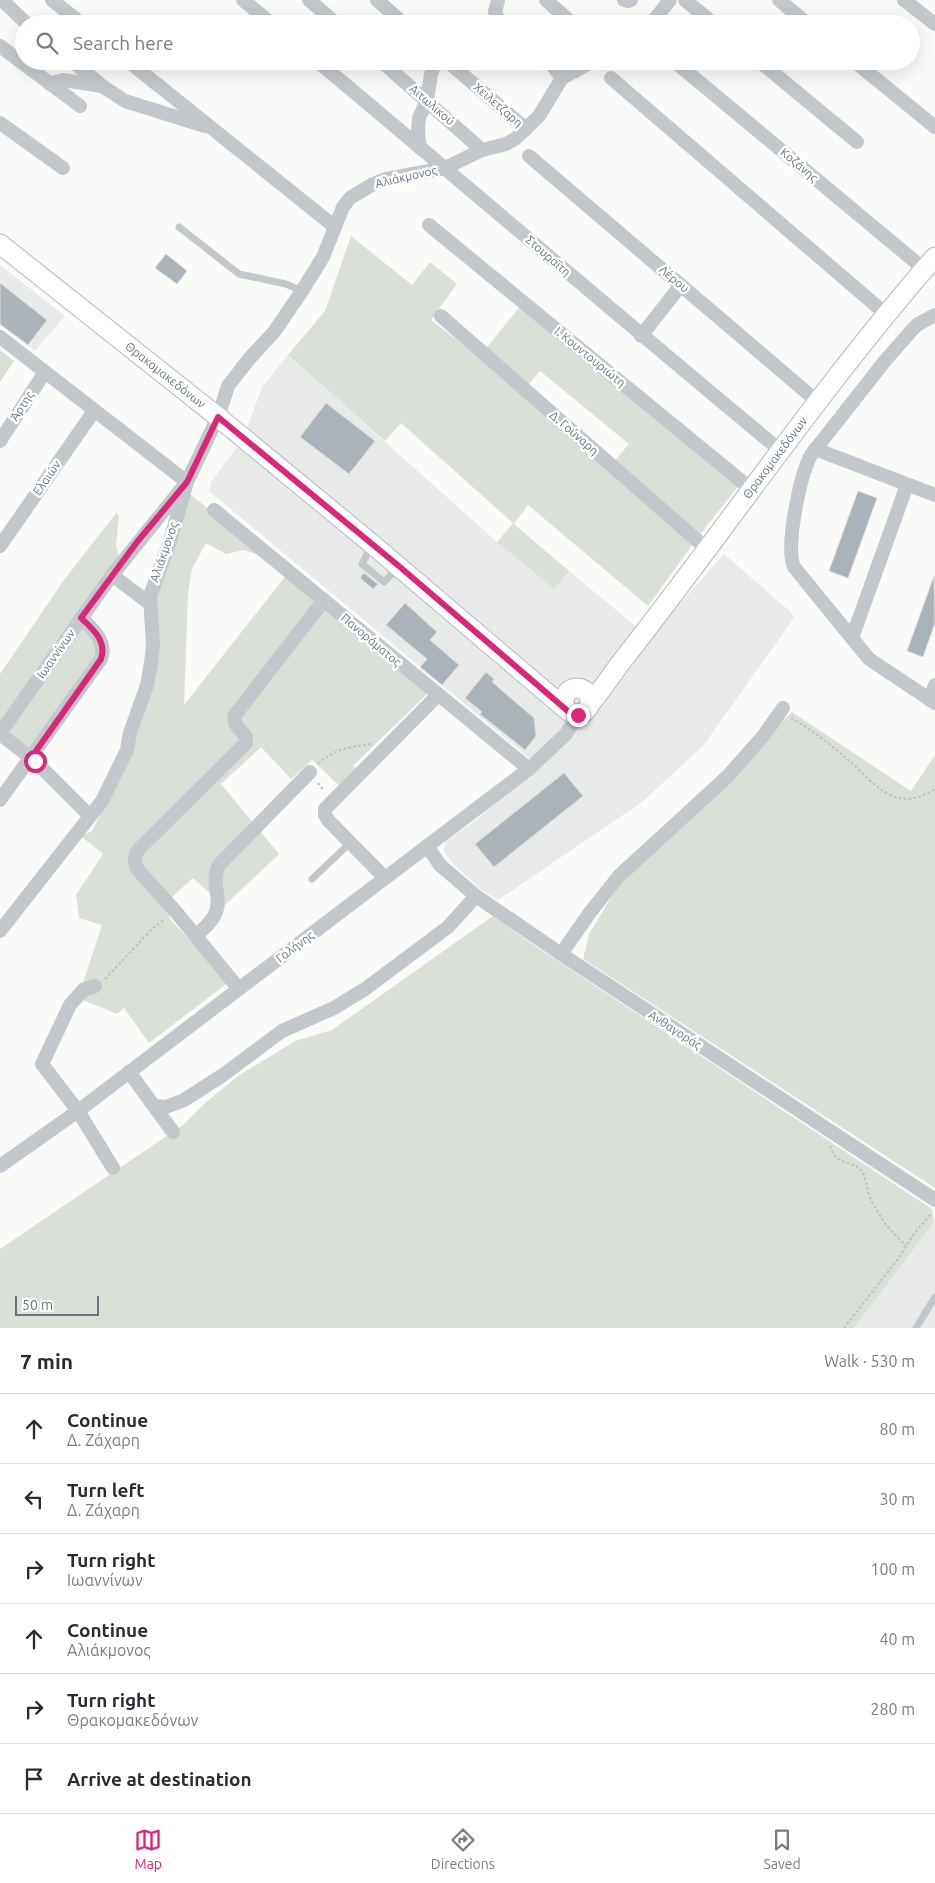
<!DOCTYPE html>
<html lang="en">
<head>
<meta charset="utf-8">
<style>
	body { margin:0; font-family:Ubuntu,sans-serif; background:#f7f7f7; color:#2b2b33 }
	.scale { position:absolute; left:15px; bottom:12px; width:84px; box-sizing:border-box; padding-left:5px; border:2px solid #657683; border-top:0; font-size:14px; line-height:18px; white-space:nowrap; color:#657683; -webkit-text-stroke:4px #fff; paint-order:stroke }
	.stop { position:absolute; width:15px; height:15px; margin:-11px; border:4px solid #db2777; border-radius:50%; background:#fff }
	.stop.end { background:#db2777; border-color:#fff; box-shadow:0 1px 5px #0008 }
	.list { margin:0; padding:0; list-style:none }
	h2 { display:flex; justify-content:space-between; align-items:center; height:65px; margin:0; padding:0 20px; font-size:21px }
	h2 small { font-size:16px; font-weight:400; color:#7c7c81 }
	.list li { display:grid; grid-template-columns:32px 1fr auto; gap:15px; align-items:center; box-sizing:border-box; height:70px; padding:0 20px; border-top:1px solid #e1e1e2 }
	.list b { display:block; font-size:19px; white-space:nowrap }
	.list p { margin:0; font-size:16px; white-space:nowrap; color:#7c7c81 }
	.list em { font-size:16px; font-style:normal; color:#7c7c81 }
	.icon { flex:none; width:28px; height:28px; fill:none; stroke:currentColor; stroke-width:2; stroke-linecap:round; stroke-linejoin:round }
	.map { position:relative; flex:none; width:935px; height:1328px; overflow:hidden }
	.search { position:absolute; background:#fff; box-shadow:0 5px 20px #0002; left:15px; right:15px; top:15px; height:55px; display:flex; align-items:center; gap:12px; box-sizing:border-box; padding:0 18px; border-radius:28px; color:#7c7c81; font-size:19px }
	.sheet { height:485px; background:#fff }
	nav { display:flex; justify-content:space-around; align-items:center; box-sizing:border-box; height:70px; border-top:1px solid #e1e1e2; background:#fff; font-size:14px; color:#7c7c81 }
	nav a { display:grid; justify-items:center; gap:2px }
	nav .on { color:#db2777 }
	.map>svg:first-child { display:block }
	.built { fill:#e8e9e9 }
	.green { fill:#dadfd7; fill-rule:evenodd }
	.building { fill:#aab3b9; stroke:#dcdcda }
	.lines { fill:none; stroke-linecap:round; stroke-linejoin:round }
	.secondary-casing { stroke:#b3babf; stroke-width:21 }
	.path { stroke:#bbbfc2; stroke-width:2; stroke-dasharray:2.5 2.5; stroke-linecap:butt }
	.service { stroke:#c3c8cc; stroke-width:7 }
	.minor { stroke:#c3c8cc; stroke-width:14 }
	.secondary { stroke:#fff; stroke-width:19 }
	.route { stroke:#db2777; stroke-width:6 }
	.labels { text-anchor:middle; stroke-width:5; stroke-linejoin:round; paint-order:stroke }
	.street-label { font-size:12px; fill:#657683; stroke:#fff }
</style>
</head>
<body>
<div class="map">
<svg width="935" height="1328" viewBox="0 0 935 1328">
	<rect width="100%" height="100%" fill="#fafaf8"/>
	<g class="built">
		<path d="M0,265L65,316L35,351L0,324Z"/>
		<path d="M288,355L497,542L554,589L569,571L633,624L648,639L724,554L791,612L794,618L703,746L642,802L498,900L483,891L453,864L444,852L445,842L476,820L539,766L209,491L211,482L243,439L262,387Z"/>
		<path d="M935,1221V1328H854L934,1222Z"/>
	</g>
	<g class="green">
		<path d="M351,236L412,285L430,262L457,284L431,320L479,357L522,304L740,484L698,537L648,606L528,505L514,524L569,571L554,589L497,542L513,523L401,423L385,441L288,355L325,311ZM540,371L629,444L612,464L523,391Z"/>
		<path d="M0,350L14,361L0,382Z"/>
		<path d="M190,494L267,557L243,550L226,554L206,543L192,569L188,593L184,705L288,573L428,693L353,766L362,774L345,791L312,760L291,779L261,747L221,784L279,854L224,906L193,878L170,899L169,918L229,982L149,1043L124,1008L117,1014L78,998L102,925L79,918L76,895L103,854L81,836L92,831L130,756L154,681L155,596Z"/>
		<path d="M117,512L119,517L116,545L119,559L72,621L111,651L35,755L0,730V674L64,580Z"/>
		<path d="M792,712L911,791L935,755V1188L583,959L589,934L614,893L642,860Z"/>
		<path d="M493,916L538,948L932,1209L934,1222L854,1328H0V1249L183,1125L205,1103L238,1076L295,1041L332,1030Z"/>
	</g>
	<g class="building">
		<path d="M166,254L187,271L177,284L155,268Z"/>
		<path d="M0,283L47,320L28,345L0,324Z"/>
		<path d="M326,403L375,441L349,474L300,437Z"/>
		<path d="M858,491L877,498L848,578L829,571Z"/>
		<path d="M364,573L378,584L373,589L360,578Z"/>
		<path d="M934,576L935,623L923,657L907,651Z"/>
		<path d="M405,603L437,632L430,640L459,665L442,685L420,667L427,659L386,625Z"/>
		<path d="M486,672L494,679L492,682L534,718L536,736L525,750L480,714L482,712L465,698Z"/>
		<path d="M564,773L583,796L494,867L475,844Z"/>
	</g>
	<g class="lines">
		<defs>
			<g id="secondary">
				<path id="s1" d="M0,244L218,417L372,544L567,710"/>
				<circle cx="577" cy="701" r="13"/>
				<path id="s2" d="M590,704C603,689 613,672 626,656C730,523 824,384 935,257"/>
			</g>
		</defs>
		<use href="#secondary" class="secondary-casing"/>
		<g class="path">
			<path d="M791,718C811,729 830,744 847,759C876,784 894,815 935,789"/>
			<path d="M318,764C333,749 350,747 371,744"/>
			<path d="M318,783L324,791"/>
			<path d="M105,979L152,929L165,919"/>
			<path d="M830,1146L833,1154L840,1160L858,1167L863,1172L871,1201L886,1225L906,1246"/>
			<path d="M844,1328L898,1259L913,1235L932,1213"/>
		</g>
		<g class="service">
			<path d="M179,227L239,274L286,284L302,291"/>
			<path d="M372,544L362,564L384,582L399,567"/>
			<path d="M312,879L350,843"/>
			<path d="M916,1328L935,1297"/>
		</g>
		<g class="minor">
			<path d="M2,0L27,24"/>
			<path d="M52,0L82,24"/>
			<path d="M243,0L272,24"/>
			<path d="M309,0L337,24"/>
			<path d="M377,0L404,24"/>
			<path d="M498,0L495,12L501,24"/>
			<path d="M546,0L573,24"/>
			<path d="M624,0L628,1L631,0"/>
			<path d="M685,0L714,24"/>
			<path d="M779,0L808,24"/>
			<path d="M904,0L935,24"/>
			<path d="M651,24L670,0"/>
			<path d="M0,46L80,106"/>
			<path d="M72,61L102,86L125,101L205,126"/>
			<path d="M128,61L335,227"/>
			<path d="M317,61C472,190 625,322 781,451"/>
			<path d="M381,61L482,150"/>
			<path d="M447,61L526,129"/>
			<path d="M549,61L562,78"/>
			<path d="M674,61L924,269"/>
			<path d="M759,61L857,142"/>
			<path d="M854,61L935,127"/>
			<path d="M611,78L887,315"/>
			<path d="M50,84L63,80L102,86"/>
			<path d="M0,123L63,168"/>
			<path d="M420,148L418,132L419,118L427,101L431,74L436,61"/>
			<path d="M529,156L818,402"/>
			<path d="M429,225L751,489"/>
			<path d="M935,315L918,324L912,330L884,362L811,455C800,476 785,547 794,567L869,659L935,703"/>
			<path d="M441,316L707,549"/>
			<path d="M641,336L681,285"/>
			<path d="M0,337L187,482L112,575L0,733"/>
			<path d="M0,441L45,372"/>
			<path d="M815,449L935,495"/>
			<path d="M214,510L529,769"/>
			<path d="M0,546L94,411"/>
			<path d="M112,575L149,603"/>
			<path d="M852,638L907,485"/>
			<path d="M930,700L935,685"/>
			<path d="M0,734L35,761L90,816"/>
			<path d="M0,800L101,659C107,641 93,629 81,618"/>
			<path d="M427,846L440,865L476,896L561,954L935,1200"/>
			<path d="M385,878L328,820L325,815V809L438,695"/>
			<path d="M0,931L102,801L127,750L130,733L147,685L151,663L153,645L150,596L170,541L187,482L218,417L228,386L249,359L274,332L302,291L323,257L343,207L350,198L373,184L386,179L445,168L482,150L506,144L515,139L539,116L562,78L593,61"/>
			<path d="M196,936C203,929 213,921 216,912C222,897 210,882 219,865L310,772"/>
			<path d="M561,954L591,911L619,876L728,776L764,735L783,708"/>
			<path d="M95,986L83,990L70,1005L42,1064L78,1111L113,1168"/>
			<path d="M239,989L176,912L138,870C133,861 134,855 141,847L246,743V737C242,730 232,725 235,715L324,600"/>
			<path d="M129,1072L173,1132"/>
			<path d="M154,1106L166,1107L184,1100L223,1075L282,1031L334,1008L365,989L448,927L476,896"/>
			<path d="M0,1166L78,1111L529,769L566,734L578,715"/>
		</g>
		<use href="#secondary" class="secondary"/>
	</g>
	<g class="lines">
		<path class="route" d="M35,761L31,758L101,659C107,641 93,629 81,618L137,542L187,482L218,417L400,567L570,713L578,715"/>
	</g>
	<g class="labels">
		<g class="street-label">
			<text transform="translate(432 105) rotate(41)" y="4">Αιτωλικού</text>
			<text transform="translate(498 105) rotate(41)" y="4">Χειλετζαρη</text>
			<text transform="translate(799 165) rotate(40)" y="4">Κοζάνης</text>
			<text transform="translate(406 177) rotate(-13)" y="4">Αλιάκμονος</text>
			<text transform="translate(548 256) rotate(41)" y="4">Στουραΐτη</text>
			<text transform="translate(674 279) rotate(40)" y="4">Λέρου</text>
			<text transform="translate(590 357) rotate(39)" y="4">Ι. Κουντουριώτη</text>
			<text dy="4" stroke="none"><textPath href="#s1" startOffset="211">Θρακομακεδόνων</textPath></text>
			<text transform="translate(22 406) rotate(-57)" y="4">Άρτης</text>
			<text transform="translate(574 433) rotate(41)" y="4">Δ. Γούναρη</text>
			<text dy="4" stroke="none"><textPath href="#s2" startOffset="308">Θρακομακεδόνων</textPath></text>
			<text transform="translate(47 478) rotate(-55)" y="4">Ελαιών</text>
			<text transform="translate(164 552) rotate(-71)" y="4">Αλιάκμονος</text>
			<text transform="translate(371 640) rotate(40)" y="4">Πανοράματος</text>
			<text transform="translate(56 654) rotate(-55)" y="4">Ιωαννίνων</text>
			<text transform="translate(295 947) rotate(-37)" y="4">Γαλήνης</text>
			<text transform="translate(675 1030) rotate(33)" y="4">Ανθαγοράς</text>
		</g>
	</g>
</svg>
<div class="scale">50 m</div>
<div class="stop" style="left:35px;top:761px"></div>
<div class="stop end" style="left:578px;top:715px"></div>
<div class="search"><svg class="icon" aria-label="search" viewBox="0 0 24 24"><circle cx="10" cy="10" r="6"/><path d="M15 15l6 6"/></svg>Search here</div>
</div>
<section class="sheet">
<h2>7 min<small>Walk · 530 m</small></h2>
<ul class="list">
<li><svg class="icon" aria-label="ahead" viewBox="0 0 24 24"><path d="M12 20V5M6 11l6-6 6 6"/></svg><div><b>Continue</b><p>Δ. Ζάχαρη</p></div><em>80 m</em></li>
<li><svg class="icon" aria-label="left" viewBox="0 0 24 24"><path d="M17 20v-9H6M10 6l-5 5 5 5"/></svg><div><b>Turn left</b><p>Δ. Ζάχαρη</p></div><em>30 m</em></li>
<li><svg class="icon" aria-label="right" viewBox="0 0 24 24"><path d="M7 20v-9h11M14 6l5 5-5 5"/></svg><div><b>Turn right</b><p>Ιωαννίνων</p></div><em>100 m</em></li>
<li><svg class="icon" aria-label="ahead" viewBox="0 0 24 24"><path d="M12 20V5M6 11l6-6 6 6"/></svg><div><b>Continue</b><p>Αλιάκμονος</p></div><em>40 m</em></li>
<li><svg class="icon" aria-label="right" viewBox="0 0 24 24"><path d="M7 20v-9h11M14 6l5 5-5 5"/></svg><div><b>Turn right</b><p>Θρακομακεδόνων</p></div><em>280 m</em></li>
<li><svg class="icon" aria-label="arrive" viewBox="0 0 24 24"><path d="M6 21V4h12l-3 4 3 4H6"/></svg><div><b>Arrive at destination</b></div></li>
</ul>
</section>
<nav>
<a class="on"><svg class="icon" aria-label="map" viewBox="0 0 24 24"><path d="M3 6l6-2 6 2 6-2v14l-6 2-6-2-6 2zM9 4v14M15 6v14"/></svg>Map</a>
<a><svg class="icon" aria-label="directions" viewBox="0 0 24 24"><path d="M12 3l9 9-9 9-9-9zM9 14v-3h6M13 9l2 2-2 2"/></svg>Directions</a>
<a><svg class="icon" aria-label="saved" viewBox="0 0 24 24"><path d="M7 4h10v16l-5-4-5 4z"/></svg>Saved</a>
</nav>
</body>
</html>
